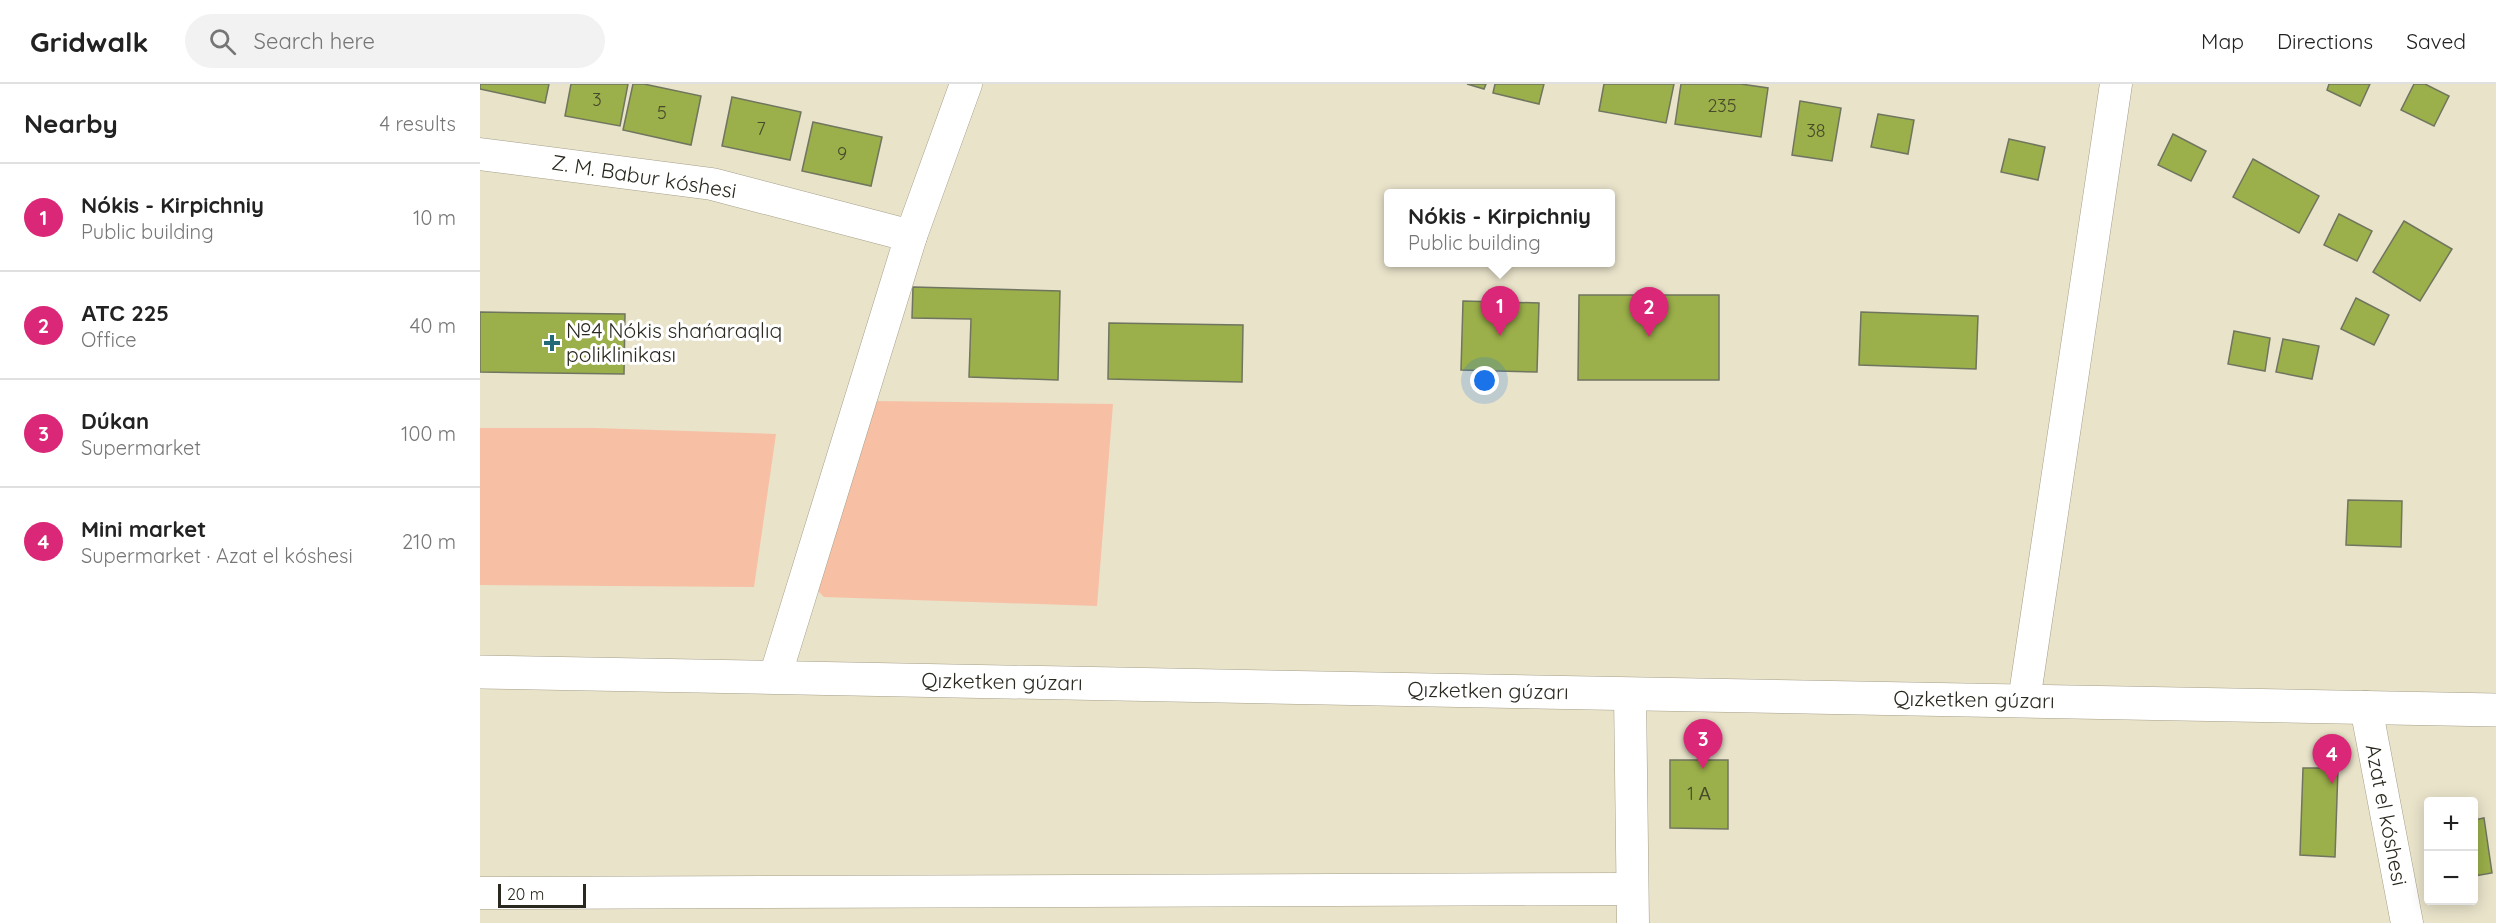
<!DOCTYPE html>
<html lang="en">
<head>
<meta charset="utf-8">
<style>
	body { margin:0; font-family:Quicksand,sans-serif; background:#f2f2f2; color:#222 }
	.controls { position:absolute; right:18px; bottom:18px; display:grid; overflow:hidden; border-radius:6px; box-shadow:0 3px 15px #0003 }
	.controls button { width:54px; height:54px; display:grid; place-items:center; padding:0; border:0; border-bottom:2px solid #e0e0e0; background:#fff; color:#222; font:30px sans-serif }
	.scale { position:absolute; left:18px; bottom:15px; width:88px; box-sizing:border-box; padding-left:6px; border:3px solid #2a281f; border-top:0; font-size:16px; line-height:21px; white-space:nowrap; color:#2a281f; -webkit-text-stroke:4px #fff; paint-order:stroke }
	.you { position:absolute; left:1005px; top:297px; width:21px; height:21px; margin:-15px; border:4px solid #fff; border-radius:50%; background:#1a73e8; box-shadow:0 0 0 9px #1a73e833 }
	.badge { display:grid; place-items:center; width:39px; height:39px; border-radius:50%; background:#db2777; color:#fff; font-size:20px; font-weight:700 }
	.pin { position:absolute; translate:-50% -50px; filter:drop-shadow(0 2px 3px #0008) }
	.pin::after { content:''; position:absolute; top:32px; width:21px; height:18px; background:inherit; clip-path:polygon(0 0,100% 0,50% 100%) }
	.popup { position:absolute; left:904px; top:105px; width:231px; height:78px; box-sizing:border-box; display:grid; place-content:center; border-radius:6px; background:#fff; filter:drop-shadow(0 2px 4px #0005); font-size:20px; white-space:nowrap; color:#767676 }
	.popup b { font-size:22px; color:#222 }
	.popup::after { content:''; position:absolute; left:50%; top:100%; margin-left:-12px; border:12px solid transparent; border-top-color:#fff }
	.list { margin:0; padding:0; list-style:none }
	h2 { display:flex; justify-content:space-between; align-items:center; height:78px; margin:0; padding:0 24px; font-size:26px }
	h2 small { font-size:20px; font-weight:400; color:#767676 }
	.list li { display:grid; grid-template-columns:39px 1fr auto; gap:18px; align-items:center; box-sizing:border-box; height:108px; padding:0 24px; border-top:2px solid #e0e0e0 }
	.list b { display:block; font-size:22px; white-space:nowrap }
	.list p { margin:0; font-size:20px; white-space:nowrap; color:#767676 }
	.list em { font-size:20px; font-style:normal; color:#767676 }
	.icon { flex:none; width:33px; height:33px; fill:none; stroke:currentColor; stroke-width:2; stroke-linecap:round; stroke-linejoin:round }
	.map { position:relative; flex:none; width:2016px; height:839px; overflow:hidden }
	header { display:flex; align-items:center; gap:36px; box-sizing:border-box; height:84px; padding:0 30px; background:#fff; border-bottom:2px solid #e0e0e0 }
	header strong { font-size:28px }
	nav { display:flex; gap:33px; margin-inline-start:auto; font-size:21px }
	.search { width:420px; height:54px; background:#f2f2f2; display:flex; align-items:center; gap:15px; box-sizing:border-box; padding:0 21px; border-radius:33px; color:#767676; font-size:22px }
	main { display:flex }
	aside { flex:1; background:#fff }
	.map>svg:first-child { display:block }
	.green { fill:#f7c0a5 }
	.building { fill:#9baf4a; stroke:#70755f; stroke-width:1.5 }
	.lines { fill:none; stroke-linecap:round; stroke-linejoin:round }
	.minor-casing { stroke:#a59f88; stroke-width:33 }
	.tertiary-casing { stroke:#a59f88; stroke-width:34 }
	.minor { stroke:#fff; stroke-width:32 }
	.tertiary { stroke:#fff; stroke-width:33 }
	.poi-dot { fill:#236978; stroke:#fff; stroke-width:2 }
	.labels { text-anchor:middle; stroke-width:6; stroke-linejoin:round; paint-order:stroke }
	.number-label { font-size:18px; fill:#464a2a }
	.street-label { font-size:21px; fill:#2a281f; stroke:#fff }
	.poi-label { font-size:21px; fill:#2a281f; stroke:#fff; text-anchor:start }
</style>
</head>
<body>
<header>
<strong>Gridwalk</strong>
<div class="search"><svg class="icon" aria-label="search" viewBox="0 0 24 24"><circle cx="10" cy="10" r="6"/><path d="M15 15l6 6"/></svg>Search here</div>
<nav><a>Map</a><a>Directions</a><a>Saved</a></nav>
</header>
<main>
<aside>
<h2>Nearby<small>4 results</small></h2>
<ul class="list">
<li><span class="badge">1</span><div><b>Nókis - Kirpichniy</b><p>Public building</p></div><em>10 m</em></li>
<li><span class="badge">2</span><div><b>АТС 225</b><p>Office</p></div><em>40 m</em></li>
<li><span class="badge">3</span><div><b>Dúkan</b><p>Supermarket</p></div><em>100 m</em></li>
<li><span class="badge">4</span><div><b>Mini market</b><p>Supermarket · Azat el kóshesi</p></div><em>210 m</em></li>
</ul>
</aside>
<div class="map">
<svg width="2016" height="839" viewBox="0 0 2016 839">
	<rect width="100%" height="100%" fill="#e9e3ca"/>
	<g class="green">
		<path d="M396,317L633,320L617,522L344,513L335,504Z"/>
		<path d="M0,344H115L296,350L274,503L0,501Z"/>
	</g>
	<g class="building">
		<path d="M0,0H69L65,19L0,5Z"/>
		<path d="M91,0H148L140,42L85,32Z"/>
		<path d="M153,0H164L221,12L211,61L143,46Z"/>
		<path d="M987,0H1006L1004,5Z"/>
		<path d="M1015,0H1064L1059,20L1013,9Z"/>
		<path d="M1124,0H1194L1186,39L1119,27Z"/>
		<path d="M1201,0H1261L1288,4L1281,53L1195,40Z"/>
		<path d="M1849,0H1890L1880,22L1847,6Z"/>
		<path d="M1934,0H1945L1969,12L1954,42L1921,26Z"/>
		<path d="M252,13L321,28L310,76L242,62Z"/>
		<path d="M1320,17L1361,24L1352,77L1312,71Z"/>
		<path d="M1398,30L1434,36L1428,70L1391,63Z"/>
		<path d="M333,38L402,53L391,102L322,87Z"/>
		<path d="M1693,50L1726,67L1711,97L1678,81Z"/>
		<path d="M1529,55L1565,63L1558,96L1521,88Z"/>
		<path d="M1773,75L1839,112L1819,149L1753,113Z"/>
		<path d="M1859,130L1892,147L1877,177L1844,161Z"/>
		<path d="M1924,137L1972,165L1940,217L1893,188Z"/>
		<path d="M433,203L580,207L578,296L489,293L491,235L432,234Z"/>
		<path d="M1099,211H1239V296H1098Z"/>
		<path d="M1876,214L1909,231L1894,261L1861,245Z"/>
		<path d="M983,217L1059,219L1057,288L981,286Z"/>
		<path d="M0,228L145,230L144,290L0,288Z"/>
		<path d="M1381,228L1498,232L1496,285L1379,281Z"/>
		<path d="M629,239L763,241L762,298L628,295Z"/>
		<path d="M1754,247L1790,254L1785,287L1748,280Z"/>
		<path d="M1803,255L1839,262L1832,295L1796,288Z"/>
		<path d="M1868,416L1922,417L1921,463L1866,461Z"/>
		<path d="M1190,676H1248V745L1190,744Z"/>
		<path d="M1823,684H1858L1855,773L1820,771Z"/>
		<path d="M2004,734L2012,789L1994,792V736Z"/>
	</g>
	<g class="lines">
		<defs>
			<g id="minor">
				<path d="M0,70L232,100L431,152"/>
				<path d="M295,593L431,152L486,0"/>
				<path d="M1150,610L1153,839"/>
				<path d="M1544,617L1636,0"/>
				<path d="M1886,623L1927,839"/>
				<path d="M0,809L1152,805"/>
			</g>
			<path id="tertiary" d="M0,588L2016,626"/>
		</defs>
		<use href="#minor" class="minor-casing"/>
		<use href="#tertiary" class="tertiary-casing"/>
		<use href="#minor" class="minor"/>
		<use href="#tertiary" class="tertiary"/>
	</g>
	<path class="poi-dot" d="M69 250h6v6h6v6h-6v6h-6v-6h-6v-6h6z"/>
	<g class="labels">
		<g class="number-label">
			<text x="117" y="22">3</text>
			<text x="1242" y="28">235</text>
			<text x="182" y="35">5</text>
			<text x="281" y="51">7</text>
			<text x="1336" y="53">38</text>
			<text x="362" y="76">9</text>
			<text x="1219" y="716">1 А</text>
		</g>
		<g class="street-label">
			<text transform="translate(164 93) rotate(9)" y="7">Z. M. Babur kóshesi</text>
			<text transform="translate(522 598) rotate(1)" y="7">Qızketken gúzarı</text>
			<text transform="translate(1008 607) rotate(1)" y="7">Qızketken gúzarı</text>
			<text transform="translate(1494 616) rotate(1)" y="7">Qızketken gúzarı</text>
			<text transform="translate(1906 731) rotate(79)" y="7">Azat el kóshesi</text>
		</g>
		<g class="poi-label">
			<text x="86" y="254">№4 Nókis shańaraqlıq<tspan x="86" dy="24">poliklinikası</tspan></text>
		</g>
	</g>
</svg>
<div class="controls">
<button>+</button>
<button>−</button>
</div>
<div class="scale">20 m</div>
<div class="you"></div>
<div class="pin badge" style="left:1020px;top:252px">1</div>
<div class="popup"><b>Nókis - Kirpichniy</b>Public building</div>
<div class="pin badge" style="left:1169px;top:253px">2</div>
<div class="pin badge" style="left:1223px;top:685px">3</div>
<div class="pin badge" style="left:1852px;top:700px">4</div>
</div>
</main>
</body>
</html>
